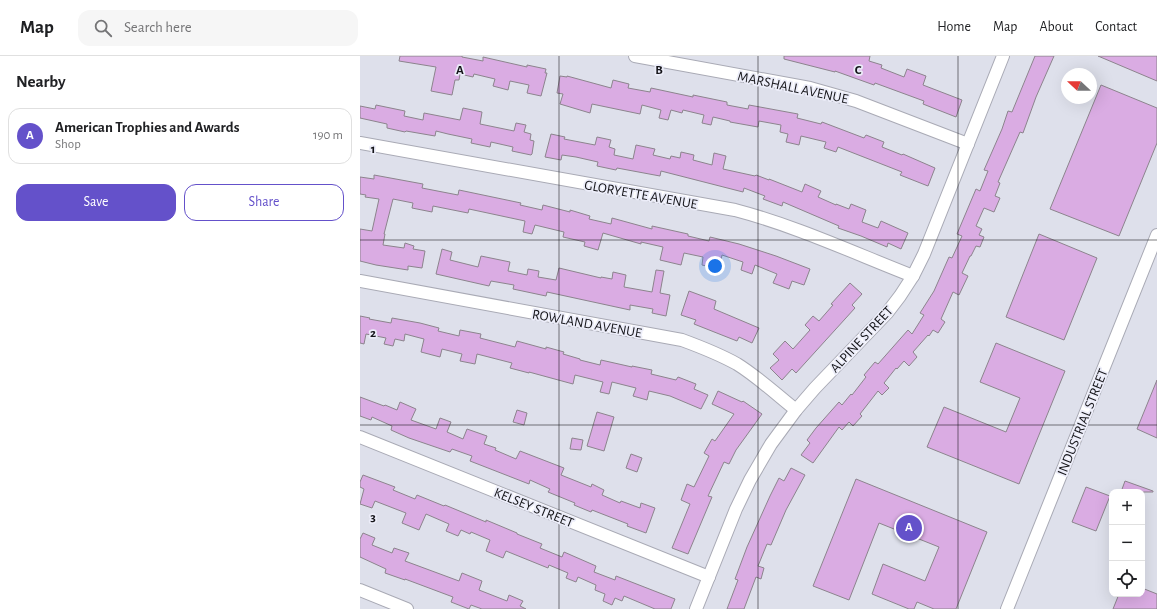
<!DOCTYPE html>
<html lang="en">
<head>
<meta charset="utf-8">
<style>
	body { margin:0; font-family:"Alegreya Sans",sans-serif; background:#f6f6f6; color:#202124 }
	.controls { position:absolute; right:12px; bottom:12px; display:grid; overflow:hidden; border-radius:8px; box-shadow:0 4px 16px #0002 }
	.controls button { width:36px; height:36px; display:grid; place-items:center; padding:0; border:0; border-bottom:1px solid #e0e0e0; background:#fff; color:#202124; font:20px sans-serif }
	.compass { position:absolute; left:701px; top:12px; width:36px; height:36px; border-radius:50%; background:#fff; box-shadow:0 4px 16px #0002; rotate:292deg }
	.you { position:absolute; left:355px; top:210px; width:14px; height:14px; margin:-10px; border:3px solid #fff; border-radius:50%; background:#1a73e8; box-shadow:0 0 0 6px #1a73e833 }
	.badge { display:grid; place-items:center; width:26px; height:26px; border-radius:50%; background:#6451ca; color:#fff; font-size:13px; font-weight:700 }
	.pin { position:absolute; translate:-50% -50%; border:2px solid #fff; box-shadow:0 1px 4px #0006 }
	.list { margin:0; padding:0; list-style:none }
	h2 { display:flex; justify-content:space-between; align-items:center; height:52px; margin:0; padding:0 16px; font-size:17px }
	h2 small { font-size:13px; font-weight:400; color:#757577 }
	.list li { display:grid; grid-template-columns:26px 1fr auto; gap:12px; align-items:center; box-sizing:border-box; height:56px; margin:0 8px 8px; padding:0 8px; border:1px solid #e0e0e0; border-radius:12px }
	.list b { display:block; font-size:15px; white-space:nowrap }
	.list p { margin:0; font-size:13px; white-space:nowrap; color:#757577 }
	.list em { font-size:13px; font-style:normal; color:#757577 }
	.actions { display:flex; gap:8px; padding:12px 16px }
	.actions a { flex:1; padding:9px 0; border:1px solid #6451ca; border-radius:12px; text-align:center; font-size:14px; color:#6451ca }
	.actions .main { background:#6451ca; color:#fff }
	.icon { flex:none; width:22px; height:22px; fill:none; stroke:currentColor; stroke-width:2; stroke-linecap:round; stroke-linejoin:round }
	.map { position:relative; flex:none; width:797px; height:553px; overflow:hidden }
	header { display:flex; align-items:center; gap:24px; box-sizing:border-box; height:56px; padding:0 20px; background:#fff; border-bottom:1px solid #e0e0e0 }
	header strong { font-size:19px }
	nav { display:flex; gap:22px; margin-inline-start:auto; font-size:14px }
	.search { width:280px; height:36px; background:#f6f6f6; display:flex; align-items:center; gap:10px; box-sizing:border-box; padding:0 14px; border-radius:12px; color:#757577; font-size:15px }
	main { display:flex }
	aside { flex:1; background:#fff }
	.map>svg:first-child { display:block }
	.building { fill:#daace3; stroke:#8c848d }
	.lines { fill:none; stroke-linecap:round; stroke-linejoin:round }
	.minor-casing { stroke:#a9aab5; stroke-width:14 }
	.minor { stroke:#fff; stroke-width:12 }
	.grid { fill:none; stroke:#141418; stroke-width:1; stroke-opacity:0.55 }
	.labels { text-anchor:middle; stroke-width:3.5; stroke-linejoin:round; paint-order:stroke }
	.street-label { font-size:14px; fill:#141418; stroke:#ecedf9 }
	.grid-label { font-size:13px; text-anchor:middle; font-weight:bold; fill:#141418; stroke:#ecedf9; stroke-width:3.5; stroke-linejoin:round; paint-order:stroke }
</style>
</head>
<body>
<header>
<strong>Map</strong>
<div class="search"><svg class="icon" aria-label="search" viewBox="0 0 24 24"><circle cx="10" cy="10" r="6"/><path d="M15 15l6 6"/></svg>Search here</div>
<nav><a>Home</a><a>Map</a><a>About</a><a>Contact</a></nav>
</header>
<main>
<aside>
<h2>Nearby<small></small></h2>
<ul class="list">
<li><span class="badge">A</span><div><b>American Trophies and Awards</b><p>Shop</p></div><em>190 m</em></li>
</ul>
<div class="actions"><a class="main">Save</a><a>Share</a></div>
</aside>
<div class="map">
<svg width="797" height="553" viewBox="0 0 797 553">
	<rect width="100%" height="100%" fill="#dee0eb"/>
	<g class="building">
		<path d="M40,0H102V1L123,5V1L167,11V9L186,13L185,17H187L181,40L167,37L169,29L150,25L148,34L133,30L135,23L114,18L113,21L100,18L99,24H95L92,39L71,35L76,11L39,5Z"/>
		<path d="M424,0H510L509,5L522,9L521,12L544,21L547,13L566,20L563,29L602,44L596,61L563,48L564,45L515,27L514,29L475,15V16L424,3Z"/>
		<path d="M675,0H694L676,41L663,77L660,76L638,126L640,127L635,140L640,142L634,156L624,152L616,170L622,173L619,179L624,181L620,191L616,190L611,200H610L602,217L608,220L599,239L593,236L581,263L585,266L578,277L573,274L569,280L568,279L553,296L557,301L549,310L544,305L537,313L536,312L524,327L529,332L522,339L518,335L500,358L502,360L493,370L489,366L482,374L479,371L453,407L441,399L450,387L447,384L456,372L479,346L482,349L491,338L492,339L506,321L504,319L515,306L518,308L548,274L552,278L564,259L560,257L574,235L589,201L592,202L602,180L597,178L616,133L620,135L628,115L624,114L642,73L648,55L652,56Z"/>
		<path d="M739,0H797V25L738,0Z"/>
		<path d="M200,20L207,21V20L251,32L253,24L269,28L268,32L290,36L291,32L333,41V39L367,46V49L388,53L389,49L438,58L437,62L461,68L462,66L504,82L506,79L524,86L522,91L542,99L543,98L575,112L568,130L540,119L542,116L478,91L476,96L464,92L466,86L441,80L439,89L426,86L428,78L420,76L421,69L399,65L398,71L370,66V65L353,61L351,69L342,67L344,59L323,54L322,57L311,54L308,64L299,62L301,54L282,49L280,58L232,48L230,57L200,48L203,38L197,37Z"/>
		<path d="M741,29L797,52V87L759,180L690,153Z"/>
		<path d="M16,49L45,55L44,60L63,64L64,57L100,64L103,52L122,56L120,68L154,75L156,67L166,69L164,76L171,78L170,84L174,85L172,98L171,99L152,95L153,91L131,86L130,91L111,87L112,83L88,78L76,75L75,80L46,75L45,76L27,72V68L0,62V50L15,53Z"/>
		<path d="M191,78L205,81L204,83L235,89L237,81L251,84L249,91L255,93L254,99L273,103L276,89L295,93L293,99L310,103L311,100L320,102L321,96L334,99L333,104L352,109L354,97L366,100L363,113L395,120L396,119L409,124V123L442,136L445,128L461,135L458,141L476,149V148L489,153L491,148L506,154L502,166L518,172L521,165L548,177L541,193L528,187L527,191L501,180L478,172L479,170L423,146L422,150L403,143L405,140L384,132L383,136L301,115L300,120L257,112L256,114L237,110L238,106L216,101L202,99L201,104L185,101Z"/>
		<path d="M14,119L63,128L62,132L98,139L99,134L161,147L160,149L182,154L183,149L210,156V154L230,160L229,163L251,168L252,162L292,173V170L328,178V180L349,185L350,181L379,188L416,200L450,213L444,229L432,225L429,233L413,227L417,218L395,209L392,218L381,214L383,206L362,199L359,213L342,209L343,201L324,197L321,209L300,204L303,191L281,186V188L243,177L238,194L224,190L225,186L203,181L204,176L175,169L172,178L163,176L165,165L109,153L108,157L73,150L72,156L52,152L53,147L33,143L24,178H25L23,189L44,192L45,187L54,190L53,193L65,195L62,212L48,210V214L16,209L0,205V173L12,175L19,143L5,141L6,139L0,138V121L14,123Z"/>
		<path d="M679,178L737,202L704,284L646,261Z"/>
		<path d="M82,193L92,196L90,204L118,211L121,200L150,206L148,215L167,219L168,213L179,215L178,221L196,224L199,212L241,222V221L252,223L253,216L266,219L264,231L292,236L296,214L304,215L300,237L310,239L306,260L292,257L293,253L270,249V254L187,236L186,240L153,233L154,229L131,225L129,230L76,218Z"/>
		<path d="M490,227L502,238L492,249L495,252L436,317L432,313L422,324L410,312L419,304L413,298L425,285L433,293L450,274L445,269L453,260L459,265L473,249L471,248Z"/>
		<path d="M329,235L356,245L354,253L399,272L392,287L379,281L377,285L334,268L336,264L321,259Z"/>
		<path d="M0,260L10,262L9,263L31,267L32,262L60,267L79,272L78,275L99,280L100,274L121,278L120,282L155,291L157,285L186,293V291L204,296L203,298L220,303V304L240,309L241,304L272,311V310L292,314L291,318L316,324L318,321L336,328L334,333L348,339L341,353L310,340L289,335L287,344L273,340L276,332L252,326L249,338L240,336L243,326L215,319L213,328L169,316V317L150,312L152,307L117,298L115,308L100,305L102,298L82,293L80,301L61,296L64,283L45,278L44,285L35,283L33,290L24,288L26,282L6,278L4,288L0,287Z"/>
		<path d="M636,287L705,315L659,428L567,391L584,351L646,376L660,342L620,326Z"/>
		<path d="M797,324V382L777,373Z"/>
		<path d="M358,335L382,346L383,345L402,358L376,394L369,408L364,406L348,440L352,441L328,498L312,492L330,448L321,444L327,428L334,431L349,400L344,397L352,383L355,385L374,358L352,348Z"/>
		<path d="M0,341L24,350L25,349L37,354L40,346L56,353L51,364L76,373L80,362L91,366L87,376L103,383L107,373L127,380L124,388L136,392L135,394L156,403L160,395L204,412L201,419L231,431L232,428L244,434L242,439L260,447L261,445L280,452L281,447L295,452L286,477L267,470L268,468L232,454L231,456L214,449L215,447L188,436L190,433L170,424L169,428L110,405L112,400L92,393L90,396L49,382L31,374L32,370L12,361L11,364L0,360Z"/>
		<path d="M157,354L167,357L164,369L153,366Z"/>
		<path d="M237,356L254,361L244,395L227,390Z"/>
		<path d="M212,382L223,384L221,394L210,393Z"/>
		<path d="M271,398L282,402L277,416L266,412Z"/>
		<path d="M431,412L445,419L426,454L411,489L407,488L398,510L404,512L401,523L396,521L384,553H367L378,524L375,523L387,491L410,440L419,422L424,425Z"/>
		<path d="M3,419L35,431L33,434L55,443L57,439L84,450L85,449L126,466V464L157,477V478L182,488L180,492L202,501L204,496L236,510L234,516L255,524L256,520L315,543L311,553H295L264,540L262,545L255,542L252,549L243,545L245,538L235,534L236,529L218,521L216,526L206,522L208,517L189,509L188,512L146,495L143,502L126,495L130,484L111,476L110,478L101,474L98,480L86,475L89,468L66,458L59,474L42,467L46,457L15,445L12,452L0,448L4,433L0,431V426Z"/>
		<path d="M496,423L627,476L596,553H574L557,546L554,553H549L512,538L523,508L565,525L579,491L519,467L489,544L453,530Z"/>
		<path d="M765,425L793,435V436H761Z"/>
		<path d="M726,431L750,440L736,475L712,466Z"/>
		<path d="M3,477L15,482L12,489L32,497L34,492L49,497L45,505L99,525L102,517L122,525L119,534L147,545L149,539L163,545L160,550L166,553H122L111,549L109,553L91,546L93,541L45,523V524L25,517L26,513L0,501V483Z"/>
		<path d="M782,532L797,538V553H753L759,538H782Z"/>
	</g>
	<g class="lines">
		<defs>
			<g id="minor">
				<path d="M275,0L450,32L496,45L608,88"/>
				<path d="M0,87L375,154C436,170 494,197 553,220"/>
				<path d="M0,225L322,284C341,291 359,298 377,308C398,321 417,339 436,354"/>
				<path d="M0,381L349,521"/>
				<path d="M0,534L47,553"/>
				<path d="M336,553L376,453L390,424L411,388L436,354L455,332L527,257L540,240L553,220L564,198L643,0"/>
				<path d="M647,553L797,179"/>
			</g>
		</defs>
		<use href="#minor" class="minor-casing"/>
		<use href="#minor" class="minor"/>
	</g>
	<path class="grid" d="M199,0V553M398,0V553M598,0V553M0,184H797M0,369H797"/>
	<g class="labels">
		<g class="street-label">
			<text transform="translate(433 31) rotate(12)" y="5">MARSHALL AVENUE</text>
			<text transform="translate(281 138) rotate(10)" y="5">GLORYETTE AVENUE</text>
			<text transform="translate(227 267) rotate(10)" y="5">ROWLAND AVENUE</text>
			<text transform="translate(501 283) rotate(-47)" y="5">ALPINE STREET</text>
			<text transform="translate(722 366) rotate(-68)" y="5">INDUSTRIAL STREET</text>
			<text transform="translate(174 451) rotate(22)" y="5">KELSEY STREET</text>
		</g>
	</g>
	<g class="grid-label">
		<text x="100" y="18">A</text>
		<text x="299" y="18">B</text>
		<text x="498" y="18">C</text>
		<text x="13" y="97">1</text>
		<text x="13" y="281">2</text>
		<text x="13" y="465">3</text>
	</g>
</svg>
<div class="controls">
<button>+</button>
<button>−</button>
<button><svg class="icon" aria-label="locate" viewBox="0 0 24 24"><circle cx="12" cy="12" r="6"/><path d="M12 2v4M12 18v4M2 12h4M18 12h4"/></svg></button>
</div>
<svg class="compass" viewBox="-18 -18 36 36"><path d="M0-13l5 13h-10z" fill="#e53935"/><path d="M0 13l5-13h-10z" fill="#757577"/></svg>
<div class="you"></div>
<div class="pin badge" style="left:549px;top:472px">A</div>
</div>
</main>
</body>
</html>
